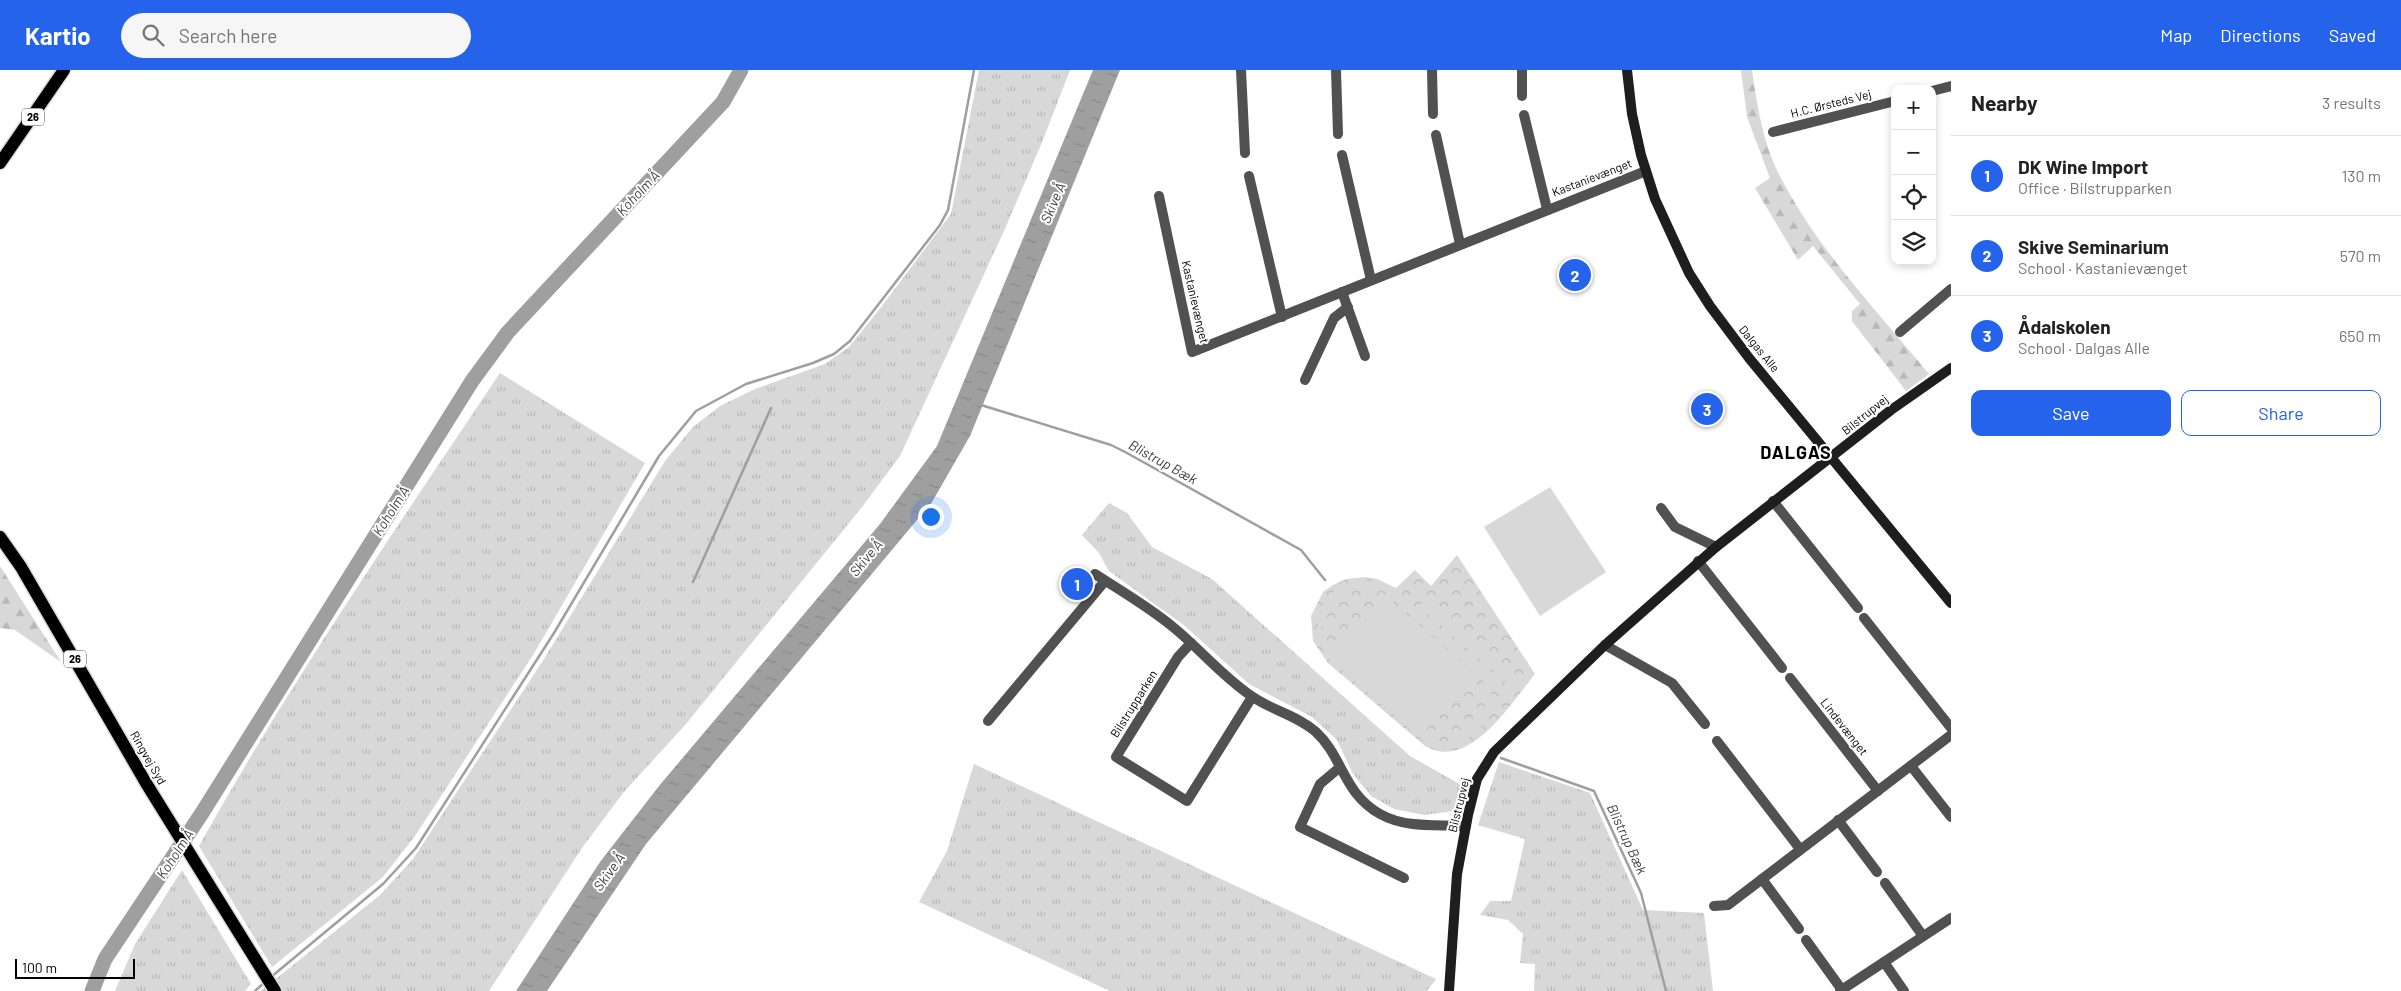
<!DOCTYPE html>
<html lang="en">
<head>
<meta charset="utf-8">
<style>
	body { margin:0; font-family:Barlow,sans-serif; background:#f6f6f6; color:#222 }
	.controls { position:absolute; right:15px; top:15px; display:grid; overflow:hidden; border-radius:10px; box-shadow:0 2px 8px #0003 }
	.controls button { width:45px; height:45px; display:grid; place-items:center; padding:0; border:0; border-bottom:1px solid #e0e0e0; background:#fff; color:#222; font:25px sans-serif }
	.scale { position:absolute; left:15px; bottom:12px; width:120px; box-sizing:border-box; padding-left:5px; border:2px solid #000; border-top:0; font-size:14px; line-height:18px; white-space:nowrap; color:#000; -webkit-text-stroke:4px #fff; paint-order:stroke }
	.you { position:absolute; left:930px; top:446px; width:18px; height:18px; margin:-12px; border:4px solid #fff; border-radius:50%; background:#1a73e8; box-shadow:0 0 0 8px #1a73e833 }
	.badge { display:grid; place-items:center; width:32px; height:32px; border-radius:50%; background:#2563eb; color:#fff; font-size:16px; font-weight:700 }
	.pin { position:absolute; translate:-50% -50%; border:2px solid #fff; box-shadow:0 1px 5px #0006 }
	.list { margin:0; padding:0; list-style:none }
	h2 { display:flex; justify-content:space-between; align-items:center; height:65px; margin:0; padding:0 20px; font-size:21px }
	h2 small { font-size:16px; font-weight:400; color:#767676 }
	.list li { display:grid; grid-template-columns:32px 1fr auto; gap:15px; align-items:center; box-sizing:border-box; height:80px; padding:0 20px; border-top:1px solid #e0e0e0 }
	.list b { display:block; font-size:19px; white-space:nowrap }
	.list p { margin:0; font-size:16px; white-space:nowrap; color:#767676 }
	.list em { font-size:16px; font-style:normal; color:#767676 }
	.actions { display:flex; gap:10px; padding:15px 20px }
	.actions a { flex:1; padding:11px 0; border:1px solid #2563eb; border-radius:10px; text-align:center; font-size:18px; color:#2563eb }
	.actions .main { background:#2563eb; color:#fff }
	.icon { flex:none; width:28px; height:28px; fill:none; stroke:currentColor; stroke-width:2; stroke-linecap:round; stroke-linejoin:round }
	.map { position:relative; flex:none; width:1951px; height:921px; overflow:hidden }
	header { display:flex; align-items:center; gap:30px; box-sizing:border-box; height:70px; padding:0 25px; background:#2563eb; color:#fff }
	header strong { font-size:24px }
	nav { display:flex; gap:28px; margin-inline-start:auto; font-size:18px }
	.search { width:350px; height:45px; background:#f6f6f6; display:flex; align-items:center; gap:12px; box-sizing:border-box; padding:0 18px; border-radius:28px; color:#767676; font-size:19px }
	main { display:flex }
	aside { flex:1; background:#fff }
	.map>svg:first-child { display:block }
	.grass { fill:url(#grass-tufts) }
	.forest { fill:url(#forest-firs) }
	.park { fill:url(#park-crowns) }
	.pitch { fill:#d8d8d8; fill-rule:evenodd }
	.water { fill:url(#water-ripples) }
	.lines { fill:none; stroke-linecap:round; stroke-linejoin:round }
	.stream { stroke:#9f9f9f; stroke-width:2.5 }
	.river { stroke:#9f9f9f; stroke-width:15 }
	.primary-casing { stroke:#dbdbdb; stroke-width:15 }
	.street { stroke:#515151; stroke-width:10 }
	.secondary { stroke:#1e1e1e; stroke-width:10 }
	.primary { stroke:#000; stroke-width:12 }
	.labels { text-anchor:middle; stroke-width:4; stroke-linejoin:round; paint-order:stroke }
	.shield { fill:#fff; stroke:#4c4c4c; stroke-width:1 }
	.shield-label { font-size:11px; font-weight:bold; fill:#000 }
	.street-label { font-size:12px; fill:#000; stroke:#fff }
	.water-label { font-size:14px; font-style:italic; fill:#404040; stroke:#fff }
	.district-label { font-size:18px; font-weight:bold; letter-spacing:1px; fill:#000; stroke:#fff }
</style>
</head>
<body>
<header>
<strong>Kartio</strong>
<div class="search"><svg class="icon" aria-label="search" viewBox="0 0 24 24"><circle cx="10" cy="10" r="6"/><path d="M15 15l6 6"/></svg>Search here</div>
<nav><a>Map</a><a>Directions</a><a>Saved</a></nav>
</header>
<main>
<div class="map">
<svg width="1951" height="921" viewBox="0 0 1951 921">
	<defs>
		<pattern id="grass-tufts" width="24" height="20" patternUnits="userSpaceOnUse" patternTransform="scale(1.25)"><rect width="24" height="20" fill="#d8d8d8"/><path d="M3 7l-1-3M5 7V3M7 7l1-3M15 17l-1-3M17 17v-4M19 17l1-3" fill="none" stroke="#b8b8b8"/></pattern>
		<pattern id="forest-firs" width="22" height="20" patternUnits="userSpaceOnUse" patternTransform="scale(1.25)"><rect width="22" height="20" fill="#d8d8d8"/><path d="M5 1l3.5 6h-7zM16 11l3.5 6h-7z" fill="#b8b8b8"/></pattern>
		<pattern id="park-crowns" width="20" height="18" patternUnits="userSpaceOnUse" patternTransform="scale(1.25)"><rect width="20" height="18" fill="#d8d8d8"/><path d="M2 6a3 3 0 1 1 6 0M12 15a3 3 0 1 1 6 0" fill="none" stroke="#b8b8b8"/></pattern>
		<pattern id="water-ripples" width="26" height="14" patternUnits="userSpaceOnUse" patternTransform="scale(1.25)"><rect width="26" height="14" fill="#9f9f9f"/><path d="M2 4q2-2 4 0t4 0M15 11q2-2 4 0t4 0" fill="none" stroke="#878787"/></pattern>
	</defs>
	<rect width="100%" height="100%" fill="#fff"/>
	<g class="grass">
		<path d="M979,0H1070L1043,70L1004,161L900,386L862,437L686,654L623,723L582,778L489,921H261L380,825L413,789L544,589L665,391L693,357L720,336L755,319L825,294L849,277L882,236L951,144Z"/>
		<path d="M500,303L645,393L533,585L415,766L383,807L272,897L199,776C290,613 396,458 500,303Z"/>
		<path d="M1109,433L1127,443L1152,477L1212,509L1410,686L1468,719L1462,740L1424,745L1394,739L1371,726L1353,704L1337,670L1312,647L1249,614L1185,556L1109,501L1099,483L1082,465Z"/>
		<path d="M1499,692L1590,723L1643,840L1704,843L1713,921H1534L1535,894L1520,893L1523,864L1508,850L1480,845L1490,831H1511L1525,769L1478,755Z"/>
		<path d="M974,694L1436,909L1427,921H1110L919,832L947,781Z"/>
		<path d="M182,800L251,914L245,921H115L135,874Z"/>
	</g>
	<g class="forest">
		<path d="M1741,0H1752C1757,36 1764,78 1782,110C1820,182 1878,242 1929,304L1906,321L1852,251V241L1860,234L1813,176L1798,190L1755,118L1770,108L1747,47Z"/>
		<path d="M0,496L61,592L15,560L0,558Z"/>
	</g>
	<path class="park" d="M1457,485L1535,604C1511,633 1469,702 1425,676L1328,593L1313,571L1311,546L1323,522L1333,515L1346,509L1365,507L1377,509L1396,518L1415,500L1431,516Z"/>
	<g class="pitch">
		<path d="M1550,417L1606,502L1540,546L1484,457Z"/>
		<path d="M1362,510L1383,512L1393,517L1493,605L1488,610C1502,648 1464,690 1425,672L1325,585C1307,551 1323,515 1362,510ZM1362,515L1374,516L1389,524L1479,604C1502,638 1464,687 1426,666C1411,656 1332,589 1326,577C1320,564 1320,548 1328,536C1335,523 1348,517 1362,515Z"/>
		<path d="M1384,524L1475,604L1425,661L1334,581Z"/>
		<path d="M1423,532L1518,616L1515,620L1419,536Z"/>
	</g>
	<path class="water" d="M1093,0H1120L970,366L932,432L646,774L547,921H516L600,792L659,716L880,454L937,376Z"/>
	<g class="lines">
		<g class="stream">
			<path d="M981,335L1111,375L1127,383L1301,480L1325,510"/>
			<path d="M693,512L771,338"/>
			<path d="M1501,688L1594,721L1641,823L1666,921"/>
			<path d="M271,907L383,814L416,778L554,563L659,386L696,341L746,314L813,293L834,284L850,271L940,155L948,140L974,0"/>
			<path d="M255,921L265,912"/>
		</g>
		<path class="river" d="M92,921L105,889L202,743L472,311L508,262L723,32L741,0"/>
		<defs>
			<g id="primary">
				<path d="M0,93L64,0"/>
				<path d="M0,467L21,497L146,713L275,921"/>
			</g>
		</defs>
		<use href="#primary" class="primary-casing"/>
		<g class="street">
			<path d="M1241,0L1245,83"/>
			<path d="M1336,0L1338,64"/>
			<path d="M1432,0L1433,44"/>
			<path d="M1522,0V26"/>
			<path d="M1932,21L1951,16"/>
			<path d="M1524,45L1547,139"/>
			<path d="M1773,62L1895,31"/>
			<path d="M1436,65L1460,174"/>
			<path d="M1342,85L1371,210"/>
			<path d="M1249,106L1282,247"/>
			<path d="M1159,126L1192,282L1646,101"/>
			<path d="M1342,222L1365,286"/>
			<path d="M1900,262L1951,219"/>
			<path d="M1305,310L1334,248L1348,237"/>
			<path d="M1773,431L1858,538"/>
			<path d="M1661,438L1675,457L1716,477"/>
			<path d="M1698,491L1782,598"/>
			<path d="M1095,504C1121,521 1149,537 1173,557C1200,579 1221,605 1250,625C1270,640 1297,645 1316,662C1343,687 1343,723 1380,744C1407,759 1437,754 1466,756"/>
			<path d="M1864,548L1951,658"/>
			<path d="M1191,573L1178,587L1116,687L1187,731L1252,627"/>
			<path d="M1605,575L1672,613L1705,654"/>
			<path d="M1790,608L1878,721"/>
			<path d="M988,651L1105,511"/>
			<path d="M1717,671L1800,779"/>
			<path d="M1911,696L1951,747"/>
			<path d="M1339,698L1320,714L1300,757L1404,808"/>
			<path d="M1838,750L1877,802"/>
			<path d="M1762,809L1799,859"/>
			<path d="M1885,813L1923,866"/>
			<path d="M1714,836L1728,835L1951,665"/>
			<path d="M1806,870L1842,920"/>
			<path d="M1884,892L1904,921"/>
			<path d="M1840,921L1951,848"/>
		</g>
		<g class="secondary">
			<path d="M1627,0L1632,44L1641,85L1655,129L1689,203L1710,236L1749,288L1951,533"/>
			<path d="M1449,921L1457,804L1468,745L1477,709L1494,682L1605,575L1716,477L1891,340L1951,298"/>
		</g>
		<use href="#primary" class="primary"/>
	</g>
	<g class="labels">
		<g class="shield">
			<rect x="22" y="38.5" width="22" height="17" rx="4"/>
			<rect x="64" y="580.5" width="22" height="17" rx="4"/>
		</g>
		<g class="shield-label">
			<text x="33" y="51">26</text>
			<text x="75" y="593">26</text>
		</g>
		<g class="street-label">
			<text transform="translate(1831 34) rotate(-14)" y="4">H.C. Ørsteds Vej</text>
			<text transform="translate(1592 108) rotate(-21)" y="4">Kastanievænget</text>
			<text transform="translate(1195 232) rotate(77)" y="4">Kastanievænget</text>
			<text transform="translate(1759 279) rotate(51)" y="4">Dalgas Alle</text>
			<text transform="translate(1865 345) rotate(-39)" y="4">Bilstrupvej</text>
			<text transform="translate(1134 634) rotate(-58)" y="4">Bilstrupparken</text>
			<text transform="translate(1844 657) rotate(52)" y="4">Lindevænget</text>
			<text transform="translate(148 688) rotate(60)" y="4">Ringvej Syd</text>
			<text transform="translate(1459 735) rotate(-76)" y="4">Bilstrupvej</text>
		</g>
		<g class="water-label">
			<text transform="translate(638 123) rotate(-47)" y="5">Koholm Å</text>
			<text transform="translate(1053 133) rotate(-67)" y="5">Skive Å</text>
			<text transform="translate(1163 392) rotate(29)" y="5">Blistrup Bæk</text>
			<text transform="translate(391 441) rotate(-58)" y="5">Koholm Å</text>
			<text transform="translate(866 488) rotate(-50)" y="5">Skive Å</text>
			<text transform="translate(1627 769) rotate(65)" y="5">Blistrup Bæk</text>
			<text transform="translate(175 784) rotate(-57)" y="5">Koholm Å</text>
			<text transform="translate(609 802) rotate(-54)" y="5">Skive Å</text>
		</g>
		<g class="district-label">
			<text x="1796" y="389">DALGAS</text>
		</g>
	</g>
</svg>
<div class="controls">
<button>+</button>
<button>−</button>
<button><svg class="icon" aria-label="locate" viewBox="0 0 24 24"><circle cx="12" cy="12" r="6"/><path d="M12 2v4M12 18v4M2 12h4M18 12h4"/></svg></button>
<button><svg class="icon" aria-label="layers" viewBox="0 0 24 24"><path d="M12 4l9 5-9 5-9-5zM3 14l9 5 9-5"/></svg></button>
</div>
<div class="scale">100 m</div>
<div class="you"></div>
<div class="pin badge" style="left:1077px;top:514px">1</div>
<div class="pin badge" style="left:1575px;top:205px">2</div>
<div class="pin badge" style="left:1707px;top:339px">3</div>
</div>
<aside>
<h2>Nearby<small>3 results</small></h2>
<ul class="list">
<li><span class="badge">1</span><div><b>DK Wine Import</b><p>Office · Bilstrupparken</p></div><em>130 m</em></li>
<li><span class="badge">2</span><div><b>Skive Seminarium</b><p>School · Kastanievænget</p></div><em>570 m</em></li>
<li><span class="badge">3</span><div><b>Ådalskolen</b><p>School · Dalgas Alle</p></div><em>650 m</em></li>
</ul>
<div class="actions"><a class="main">Save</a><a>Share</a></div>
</aside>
</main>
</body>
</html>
